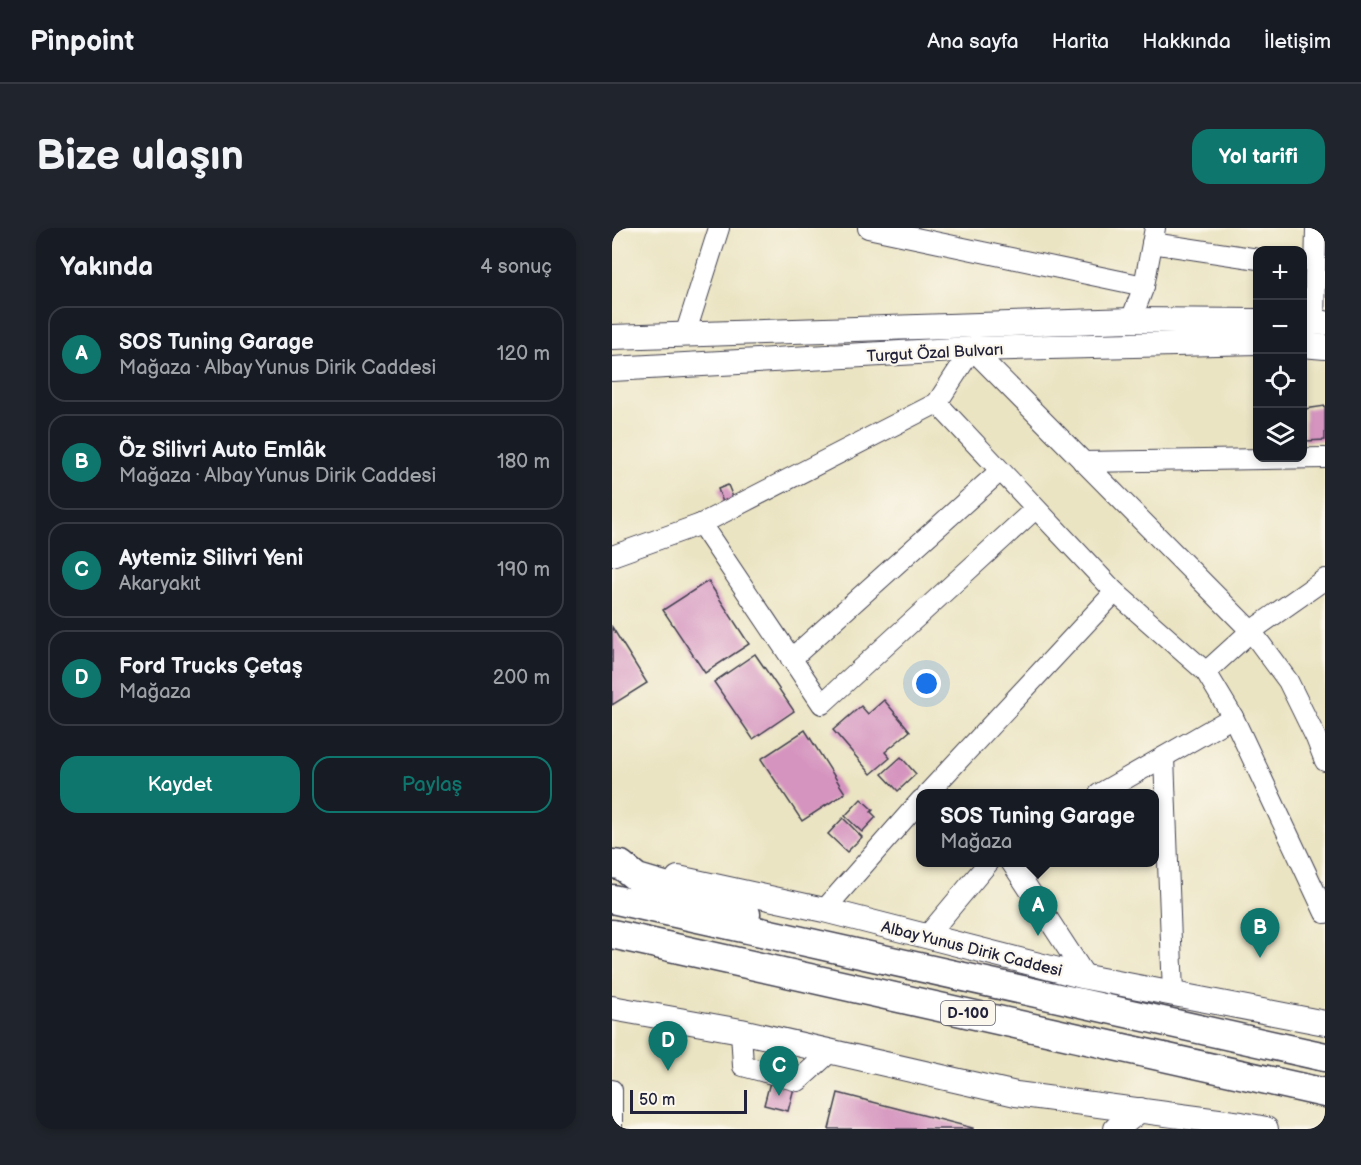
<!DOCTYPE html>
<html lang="tr">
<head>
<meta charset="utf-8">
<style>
	body { margin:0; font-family:"Balsamiq Sans",sans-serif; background:#20242c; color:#f1f3f6 }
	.controls { position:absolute; right:18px; top:18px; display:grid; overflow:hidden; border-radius:12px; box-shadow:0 3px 9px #0003 }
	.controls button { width:54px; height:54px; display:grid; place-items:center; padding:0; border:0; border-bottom:2px solid #363941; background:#171b24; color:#f1f3f6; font:30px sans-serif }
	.scale { position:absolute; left:18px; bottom:15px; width:117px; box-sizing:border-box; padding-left:6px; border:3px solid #22223b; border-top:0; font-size:16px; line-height:21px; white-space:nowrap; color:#22223b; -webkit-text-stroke:4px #fbf7ec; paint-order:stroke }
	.you { position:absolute; left:315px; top:456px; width:21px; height:21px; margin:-15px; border:4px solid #fff; border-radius:50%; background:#1a73e8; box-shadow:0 0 0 9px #1a73e833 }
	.badge { display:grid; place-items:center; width:39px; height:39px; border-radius:50%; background:#0f766e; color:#fff; font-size:20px; font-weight:700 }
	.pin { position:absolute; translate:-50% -50px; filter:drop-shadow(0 2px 3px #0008) }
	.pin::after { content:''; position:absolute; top:32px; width:21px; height:18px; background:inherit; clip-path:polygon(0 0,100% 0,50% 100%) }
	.popup { position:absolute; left:304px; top:561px; width:243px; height:78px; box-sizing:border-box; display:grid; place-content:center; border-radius:12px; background:#171b24; filter:drop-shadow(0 2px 4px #0005); font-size:20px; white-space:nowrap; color:#9ea1a6 }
	.popup b { font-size:22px; color:#f1f3f6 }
	.popup::after { content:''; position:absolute; left:50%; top:100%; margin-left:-12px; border:12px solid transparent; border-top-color:#171b24 }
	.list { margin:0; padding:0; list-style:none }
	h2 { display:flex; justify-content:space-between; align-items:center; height:78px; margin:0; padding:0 24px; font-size:26px }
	h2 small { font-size:20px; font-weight:400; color:#9ea1a6 }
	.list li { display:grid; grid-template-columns:39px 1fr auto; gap:18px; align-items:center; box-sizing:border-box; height:96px; margin:0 12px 12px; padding:0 12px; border:2px solid #363941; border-radius:18px }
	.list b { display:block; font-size:22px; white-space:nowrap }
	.list p { margin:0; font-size:20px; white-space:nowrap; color:#9ea1a6 }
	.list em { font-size:20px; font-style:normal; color:#9ea1a6 }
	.actions { display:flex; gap:12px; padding:18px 24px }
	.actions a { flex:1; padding:14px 0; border:2px solid #0f766e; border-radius:18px; text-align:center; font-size:21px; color:#0f766e }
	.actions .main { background:#0f766e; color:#fff }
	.icon { flex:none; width:33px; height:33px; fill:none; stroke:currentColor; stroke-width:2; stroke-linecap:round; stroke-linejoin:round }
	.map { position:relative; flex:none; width:713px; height:901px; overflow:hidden; border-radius:18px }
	header { display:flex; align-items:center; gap:36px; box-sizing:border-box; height:84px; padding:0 30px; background:#171b24; border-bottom:2px solid #363941 }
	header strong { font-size:28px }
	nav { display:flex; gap:33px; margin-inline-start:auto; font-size:21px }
	.intro { display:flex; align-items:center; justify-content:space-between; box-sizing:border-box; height:144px; padding:0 36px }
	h1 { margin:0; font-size:42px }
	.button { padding:15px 27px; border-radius:18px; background:#0f766e; color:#fff; font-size:21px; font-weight:700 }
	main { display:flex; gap:36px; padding:0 36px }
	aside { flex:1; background:#171b24; border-radius:18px; box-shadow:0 3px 9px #0003 }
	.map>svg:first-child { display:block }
	.building { fill:#d594bf }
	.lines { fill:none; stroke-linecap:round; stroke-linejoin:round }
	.minor-casing { stroke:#403f4f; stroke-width:22 }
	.major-casing { stroke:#403f4f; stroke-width:26 }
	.highway-casing { stroke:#403f4f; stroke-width:31 }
	.minor { stroke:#fff; stroke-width:20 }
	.major { stroke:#fff; stroke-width:24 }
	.highway { stroke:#fff; stroke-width:28 }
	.labels { text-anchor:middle; stroke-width:4.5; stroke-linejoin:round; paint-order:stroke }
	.shield { fill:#fbf7ec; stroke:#636270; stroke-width:1.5 }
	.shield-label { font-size:15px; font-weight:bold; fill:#22223b }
	.street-label { font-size:16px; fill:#22223b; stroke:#fbf7ec }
</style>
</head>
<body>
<header>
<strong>Pinpoint</strong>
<nav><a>Ana sayfa</a><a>Harita</a><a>Hakkında</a><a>İletişim</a></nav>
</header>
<div class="intro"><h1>Bize ulaşın</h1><a class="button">Yol tarifi</a></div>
<main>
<aside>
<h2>Yakında<small>4 sonuç</small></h2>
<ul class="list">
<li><span class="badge">A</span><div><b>SOS Tuning Garage</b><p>Mağaza · Albay Yunus Dirik Caddesi</p></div><em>120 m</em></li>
<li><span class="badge">B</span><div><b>Öz Silivri Auto Emlâk</b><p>Mağaza · Albay Yunus Dirik Caddesi</p></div><em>180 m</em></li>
<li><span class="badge">C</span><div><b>Aytemiz Silivri Yeni</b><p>Akaryakıt</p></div><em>190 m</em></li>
<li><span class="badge">D</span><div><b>Ford Trucks Çetaş</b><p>Mağaza</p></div><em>200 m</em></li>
</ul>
<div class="actions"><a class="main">Kaydet</a><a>Paylaş</a></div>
</aside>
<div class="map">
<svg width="713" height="901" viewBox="0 0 713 901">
	<rect width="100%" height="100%" fill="#fbf7ec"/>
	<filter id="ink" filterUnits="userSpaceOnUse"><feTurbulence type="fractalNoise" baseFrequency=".0167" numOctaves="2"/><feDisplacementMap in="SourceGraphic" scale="12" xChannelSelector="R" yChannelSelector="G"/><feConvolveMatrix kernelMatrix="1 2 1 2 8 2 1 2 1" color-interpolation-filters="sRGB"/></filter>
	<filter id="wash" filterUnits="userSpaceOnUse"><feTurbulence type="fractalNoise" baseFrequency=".008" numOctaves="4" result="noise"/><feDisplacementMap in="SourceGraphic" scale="24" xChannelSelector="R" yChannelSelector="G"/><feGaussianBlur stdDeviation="1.35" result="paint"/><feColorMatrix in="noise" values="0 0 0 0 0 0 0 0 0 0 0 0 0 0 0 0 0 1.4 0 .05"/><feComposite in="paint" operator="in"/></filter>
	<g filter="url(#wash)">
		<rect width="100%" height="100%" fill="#ebe4c3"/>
		<g id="blocks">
			<g class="building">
				<path d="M713,178V212L693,213V181Z"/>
				<path d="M116,257L123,274L112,277L106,261Z"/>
				<path d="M96,353L137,416L93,445L51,382Z"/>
				<path d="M0,399L35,455L0,477Z"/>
				<path d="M143,426L182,483L141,511L102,454Z"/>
				<path d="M272,472L298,503L273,524L278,530L259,546L221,502L249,478L256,486Z"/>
				<path d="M193,502L233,565L190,593L149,531Z"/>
				<path d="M289,529L304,546L286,563L270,546Z"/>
				<path d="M249,571L261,582L259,584L264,589L250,604L233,588Z"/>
				<path d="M231,590L250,609L235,624L216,606Z"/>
				<path d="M158,854L182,860L176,883L152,877Z"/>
				<path d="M226,865L361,900V901H217Z"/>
			</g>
		</g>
	</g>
	<g filter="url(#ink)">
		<use href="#blocks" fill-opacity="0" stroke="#403f4f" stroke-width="1.5"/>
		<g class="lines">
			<defs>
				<g id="minor">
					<path d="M256,0L532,58"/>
					<path d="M540,15L646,31"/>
					<path d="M519,92L532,58L543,0"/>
					<path d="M702,94L704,0"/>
					<path d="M73,107L107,0"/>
					<path d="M325,175L503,364L594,444L621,489L713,685"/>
					<path d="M471,234L713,230"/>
					<path d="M89,296L210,476L423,281"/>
					<path d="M0,328L89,296L325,175L360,121L639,403L676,453L704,510L713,533"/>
					<path d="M179,431L388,243"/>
					<path d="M594,444L639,403L713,351"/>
					<path d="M552,529L561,766"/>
					<path d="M315,566L503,364"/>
					<path d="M487,566L621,489"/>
					<path d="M399,634L474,749"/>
					<path d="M212,682L309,572"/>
					<path d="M315,708L377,634"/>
					<path d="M129,803L131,838L186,853L218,824"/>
					<path d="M0,862V901"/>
				</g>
				<g id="major">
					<path d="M690,94L713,95"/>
					<path d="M0,109L519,92L646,93"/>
					<path d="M690,117L713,119"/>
					<path d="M0,141L360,121L646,114"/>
					<path d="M66,650L212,682L474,749L713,795"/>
					<path d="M0,780L129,803L404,866L629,896L654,901"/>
					<path d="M504,901L528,882"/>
				</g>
				<g id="highway">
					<path d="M0,636L9,637L25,650L86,668L134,686"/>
					<path d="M0,671L713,829"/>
					<path d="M0,706L713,865"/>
				</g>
			</defs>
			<use href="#minor" class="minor-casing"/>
			<use href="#major" class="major-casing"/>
			<use href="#highway" class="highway-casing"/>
			<use href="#minor" class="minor"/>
			<use href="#major" class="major"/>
			<use href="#highway" class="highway"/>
		</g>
	</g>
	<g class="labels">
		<rect class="shield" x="329" y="773" width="54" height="24" rx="4.5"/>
		<g class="shield-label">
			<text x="356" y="790">D-100</text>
		</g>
		<g class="street-label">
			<text transform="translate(323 124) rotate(-3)" y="6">Turgut Özal Bulvarı</text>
			<text transform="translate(360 720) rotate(14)" y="6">Albay Yunus Dirik Caddesi</text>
		</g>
	</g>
</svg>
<div class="controls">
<button>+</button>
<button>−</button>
<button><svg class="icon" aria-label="locate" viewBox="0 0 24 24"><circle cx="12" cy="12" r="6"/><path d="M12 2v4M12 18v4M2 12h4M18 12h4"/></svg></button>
<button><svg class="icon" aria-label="layers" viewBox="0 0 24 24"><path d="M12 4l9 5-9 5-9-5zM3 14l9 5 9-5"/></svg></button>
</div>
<div class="scale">50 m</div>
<div class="you"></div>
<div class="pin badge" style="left:426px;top:708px">A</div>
<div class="popup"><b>SOS Tuning Garage</b>Mağaza</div>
<div class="pin badge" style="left:648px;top:730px">B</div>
<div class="pin badge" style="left:167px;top:868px">C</div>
<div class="pin badge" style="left:56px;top:843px">D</div>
</div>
</main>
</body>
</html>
